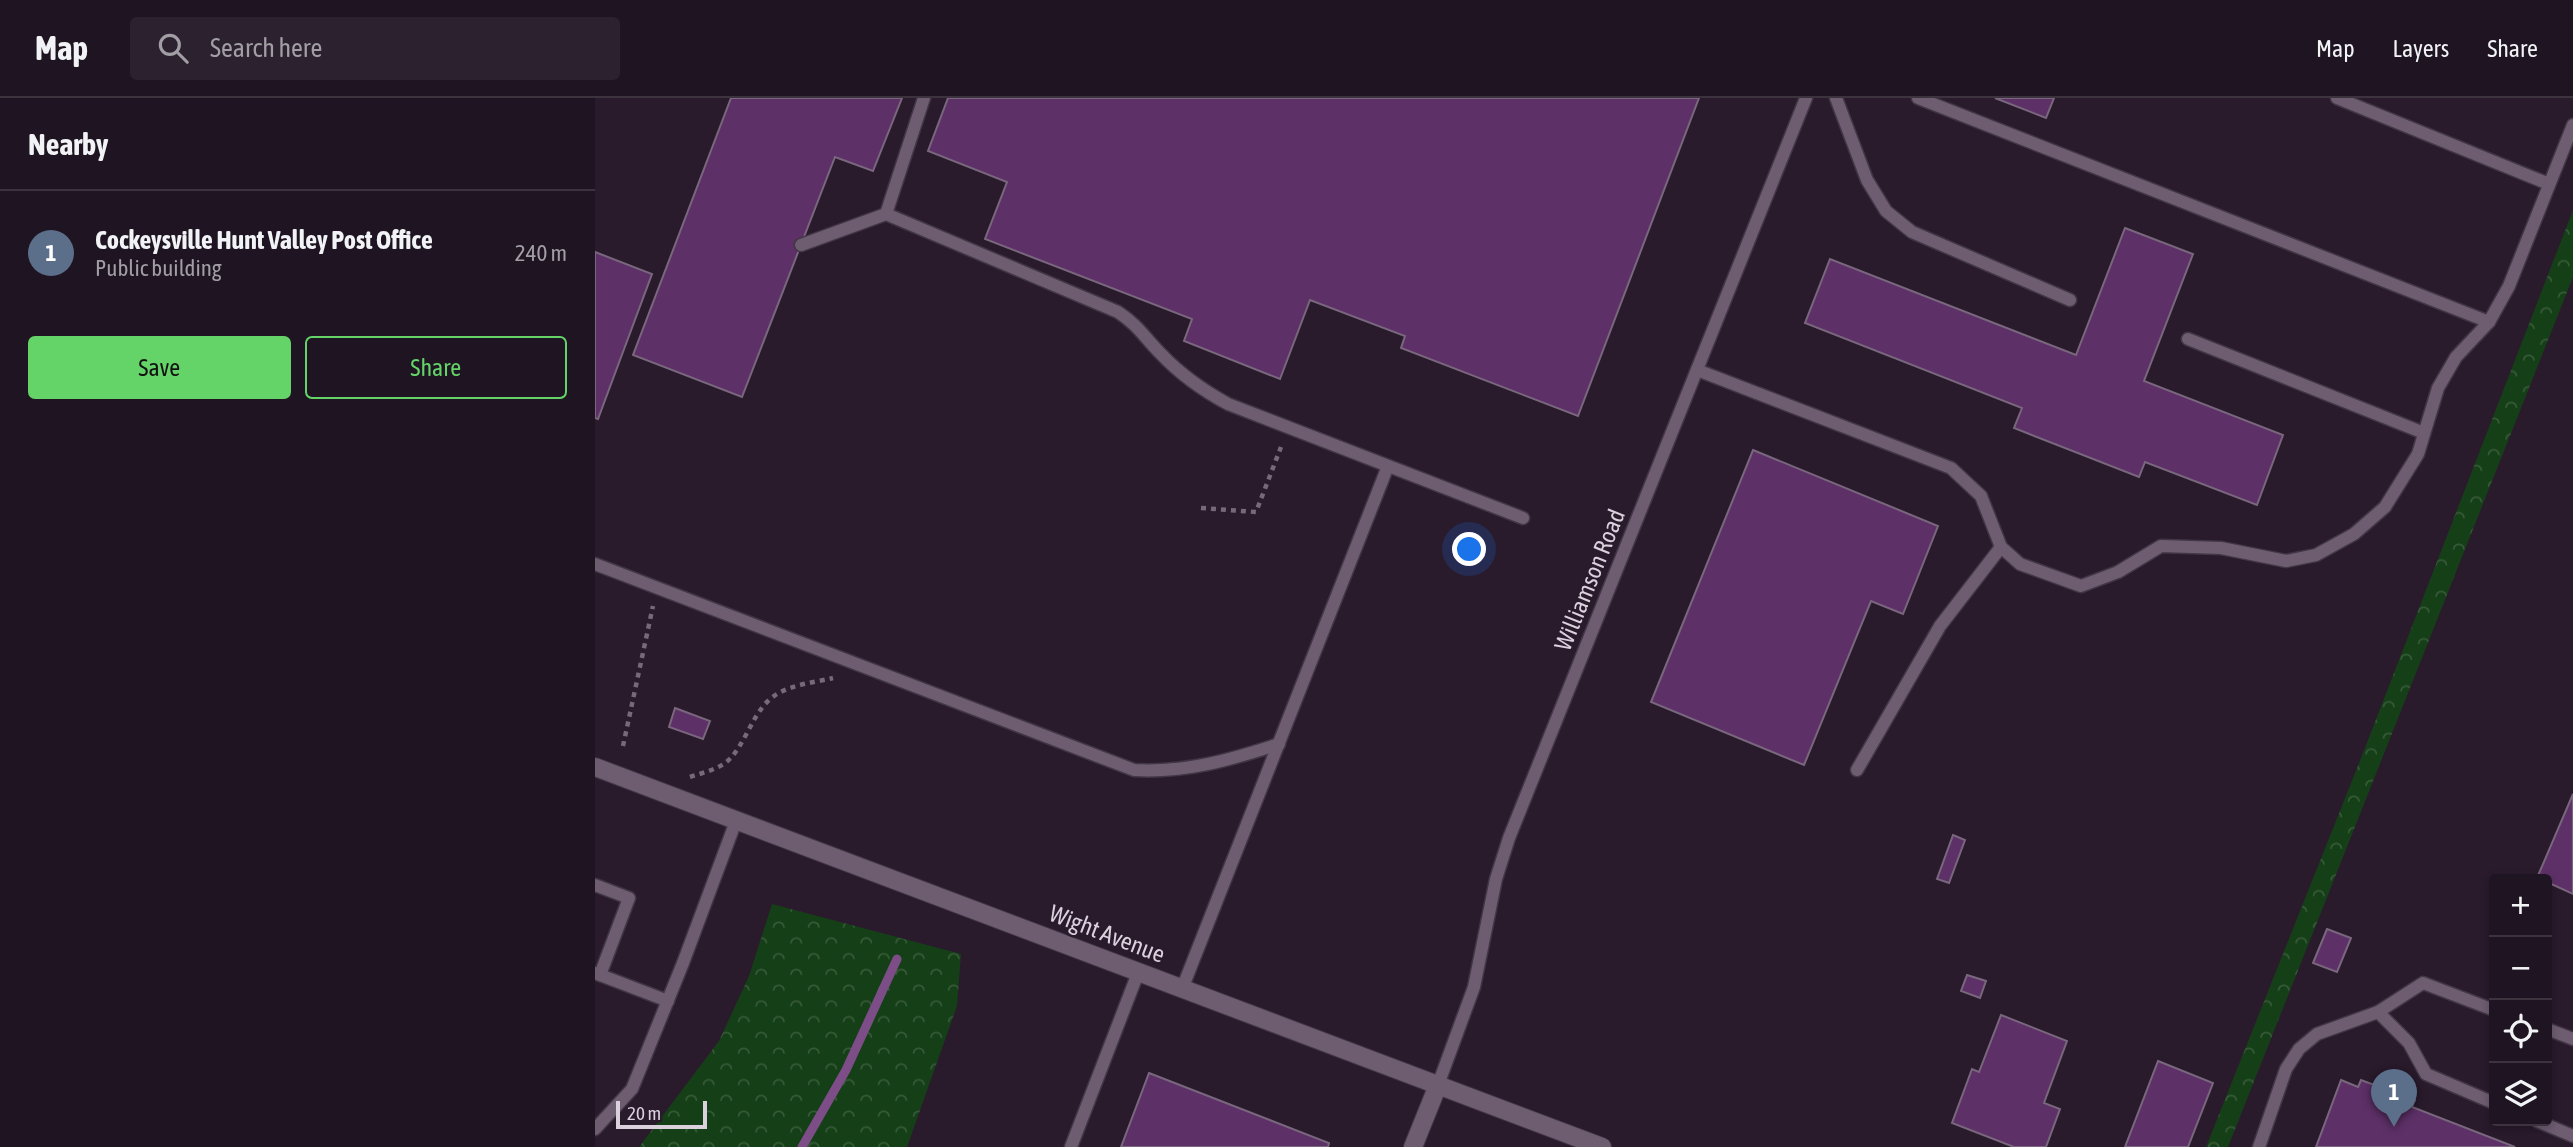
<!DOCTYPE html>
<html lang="en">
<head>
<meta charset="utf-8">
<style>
	body { margin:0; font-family:"Asap Condensed",sans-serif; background:#2c212e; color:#f1f3f6 }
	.controls { position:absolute; right:21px; bottom:21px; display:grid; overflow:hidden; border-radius:7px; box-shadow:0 4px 10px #0003 }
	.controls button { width:63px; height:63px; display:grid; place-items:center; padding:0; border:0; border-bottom:2px solid #3c333f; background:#1f1421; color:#f1f3f6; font:35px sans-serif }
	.scale { position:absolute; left:21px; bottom:18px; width:91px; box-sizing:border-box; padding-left:7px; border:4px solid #dbd1dd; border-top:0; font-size:19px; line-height:24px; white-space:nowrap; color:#dbd1dd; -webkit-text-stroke:5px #291a2c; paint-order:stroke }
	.you { position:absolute; left:875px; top:452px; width:24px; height:24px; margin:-18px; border:5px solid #fff; border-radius:50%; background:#1a73e8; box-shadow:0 0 0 10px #1a73e833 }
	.badge { display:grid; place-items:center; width:46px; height:46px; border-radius:50%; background:#64d468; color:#fff; font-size:23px; font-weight:700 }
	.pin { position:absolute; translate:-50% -58px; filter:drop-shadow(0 2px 4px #0008) }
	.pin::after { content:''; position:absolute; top:37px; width:24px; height:21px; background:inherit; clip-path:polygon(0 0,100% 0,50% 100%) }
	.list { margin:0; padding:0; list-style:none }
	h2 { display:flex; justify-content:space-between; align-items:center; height:91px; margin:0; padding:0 28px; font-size:30px }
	h2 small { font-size:23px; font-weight:400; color:#a19ea5 }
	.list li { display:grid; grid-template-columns:46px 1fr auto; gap:21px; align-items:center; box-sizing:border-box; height:126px; padding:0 28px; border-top:2px solid #3c333f }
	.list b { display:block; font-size:26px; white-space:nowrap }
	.list p { margin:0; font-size:23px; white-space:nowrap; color:#a19ea5 }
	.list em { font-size:23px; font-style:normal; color:#a19ea5 }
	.actions { display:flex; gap:14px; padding:21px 28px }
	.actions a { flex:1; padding:16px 0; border:2px solid #64d468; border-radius:7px; text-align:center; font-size:24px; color:#64d468 }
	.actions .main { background:#64d468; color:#111 }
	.icon { flex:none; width:38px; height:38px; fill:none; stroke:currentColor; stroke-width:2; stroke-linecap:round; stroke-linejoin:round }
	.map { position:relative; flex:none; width:1978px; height:1049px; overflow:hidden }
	header { display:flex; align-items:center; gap:42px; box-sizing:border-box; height:98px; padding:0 35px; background:#1f1421; border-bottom:2px solid #3c333f }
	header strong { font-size:33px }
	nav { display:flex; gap:38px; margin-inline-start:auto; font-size:24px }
	.search { width:490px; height:63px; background:#2c212e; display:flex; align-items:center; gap:18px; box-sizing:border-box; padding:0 24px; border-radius:7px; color:#a19ea5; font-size:26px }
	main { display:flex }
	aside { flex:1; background:#1f1421 }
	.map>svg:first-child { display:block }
	.forest { fill:url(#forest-crowns) }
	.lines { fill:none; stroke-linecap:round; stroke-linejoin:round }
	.stream { stroke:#7c4d86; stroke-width:9 }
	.building { fill:#5d3067; stroke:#79677d; stroke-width:2 }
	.service-casing { stroke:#413644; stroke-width:15 }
	.minor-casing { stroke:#413644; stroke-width:20 }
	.tertiary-casing { stroke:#413644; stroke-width:20 }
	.path { stroke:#766978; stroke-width:4.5; stroke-dasharray:5 5; stroke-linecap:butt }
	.service { stroke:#6e5c71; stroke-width:12 }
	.minor { stroke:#6e5c71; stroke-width:18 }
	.tertiary { stroke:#6e5c71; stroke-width:18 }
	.labels { text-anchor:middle; stroke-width:5; stroke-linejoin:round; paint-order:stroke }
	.street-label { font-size:24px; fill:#dbd1dd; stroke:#291a2c }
</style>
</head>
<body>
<header>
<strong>Map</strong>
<div class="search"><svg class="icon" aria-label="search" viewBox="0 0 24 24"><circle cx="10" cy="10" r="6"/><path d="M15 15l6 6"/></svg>Search here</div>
<nav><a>Map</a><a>Layers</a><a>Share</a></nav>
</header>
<main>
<aside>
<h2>Nearby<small></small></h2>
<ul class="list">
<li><span class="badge" style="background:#5c6f8a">1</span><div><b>Cockeysville Hunt Valley Post Office</b><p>Public building</p></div><em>240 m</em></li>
</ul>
<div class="actions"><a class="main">Save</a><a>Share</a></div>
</aside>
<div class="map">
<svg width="1978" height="1049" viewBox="0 0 1978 1049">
	<defs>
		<pattern id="forest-crowns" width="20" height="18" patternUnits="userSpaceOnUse" patternTransform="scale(1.75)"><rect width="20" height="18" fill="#153f17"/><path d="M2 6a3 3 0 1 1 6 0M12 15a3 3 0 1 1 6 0" fill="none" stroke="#365a38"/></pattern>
	</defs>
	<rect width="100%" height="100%" fill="#291a2c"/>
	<g class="forest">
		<path d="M1978,112V179L1633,1049H1611L1768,655Z"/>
		<path d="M177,806L366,856L362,908L312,1049H44L124,943L154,878Z"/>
	</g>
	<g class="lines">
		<path class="stream" d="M207,1049L251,972L302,861"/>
	</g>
	<g class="building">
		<path d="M136,0H307L278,73L240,59L147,299L38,257Z"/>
		<path d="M353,0H1104L983,318L806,250L810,238L715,202L685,281L589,243L597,221L390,141L412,84L333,53Z"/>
		<path d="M1400,0H1459L1451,20Z"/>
		<path d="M1530,130L1598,156L1549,283L1688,337L1662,407L1550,364L1544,379L1419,330L1427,310L1210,225L1235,161L1481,257Z"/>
		<path d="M0,154L57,176L3,321L0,320Z"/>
		<path d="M1158,352L1343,428L1308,516L1276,503L1209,667L1056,604Z"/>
		<path d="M80,610L115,623L108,641L74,629Z"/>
		<path d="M1978,696V796L1952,784V781L1942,780Z"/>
		<path d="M1358,737L1370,742L1354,785L1342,781Z"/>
		<path d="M1732,831L1756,840L1742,874L1718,865Z"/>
		<path d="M1372,877L1391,883L1385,900L1366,893Z"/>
		<path d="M1406,917L1472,943L1449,1005L1465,1011L1451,1049H1419L1357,1025L1377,971L1384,974Z"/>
		<path d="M1563,963L1618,985L1593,1049H1530Z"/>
		<path d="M554,975L734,1045L733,1049H526Z"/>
		<path d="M1746,982L1763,989L1766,982L1820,1002L1817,1009L1920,1049H1721Z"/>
	</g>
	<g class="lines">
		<defs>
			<g id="service">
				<path d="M329,0L291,116L523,214C544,228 549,239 566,256C586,277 609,293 633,306L928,420"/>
				<path d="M1241,0L1272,82L1291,113L1317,134L1475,202"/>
				<path d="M1323,0L1894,224"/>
				<path d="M1742,0L1954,86"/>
				<path d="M206,147L291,116"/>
				<path d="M1593,241L1829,335"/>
				<path d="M1102,272L1356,370L1386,398L1406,449L1425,466L1486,488L1523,474L1566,448L1626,450L1691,463L1721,457L1759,436L1790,409L1823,356L1843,290L1861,259L1894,224L1914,188L1978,27"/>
				<path d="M0,466L539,672C590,675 635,662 684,646"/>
				<path d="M1262,672L1345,528L1406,449"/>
				<path d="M0,787L34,800L5,877"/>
				<path d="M0,875L73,903"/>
				<path d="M587,891L793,368"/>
				<path d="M1783,914L1814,945L1831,976L1899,1005"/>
				<path d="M1952,931L1978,941"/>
				<path d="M843,987L879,889L901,781L914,740L1211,0"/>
				<path d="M1942,1023L1978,1038"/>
				<path d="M0,1031L37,991L88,865L141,723"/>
				<path d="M476,1049L543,875"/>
				<path d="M1664,1049L1691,971L1704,951L1722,936L1783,914L1828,885L1899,912"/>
			</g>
			<path id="minor" d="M818,1049L843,987"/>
			<path id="tertiary" d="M0,669L1007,1049"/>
		</defs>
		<use href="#service" class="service-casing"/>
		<use href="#minor" class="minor-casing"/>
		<use href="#tertiary" class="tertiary-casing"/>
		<g class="path">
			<path d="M606,410L661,414L686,349"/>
			<path d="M28,648L58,508"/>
			<path d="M95,679C107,675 120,672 130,665C148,652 156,619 173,603C189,587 217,585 238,580"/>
		</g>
		<use href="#service" class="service"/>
		<use href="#minor" class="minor"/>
		<use href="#tertiary" class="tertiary"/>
	</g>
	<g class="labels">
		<g class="street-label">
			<text transform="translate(995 482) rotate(-68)" y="8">Williamson Road</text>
			<text transform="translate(512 836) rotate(21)" y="8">Wight Avenue</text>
		</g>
	</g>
</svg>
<div class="controls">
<button>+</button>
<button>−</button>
<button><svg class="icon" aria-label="locate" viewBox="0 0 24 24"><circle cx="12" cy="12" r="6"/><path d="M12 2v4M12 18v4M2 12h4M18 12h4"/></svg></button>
<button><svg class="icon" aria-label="layers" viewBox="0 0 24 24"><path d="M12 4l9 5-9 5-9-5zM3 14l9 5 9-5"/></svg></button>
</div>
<div class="scale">20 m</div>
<div class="you"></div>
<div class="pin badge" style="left:1799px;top:1029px;background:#5c6f8a">1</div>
</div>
</main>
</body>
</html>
